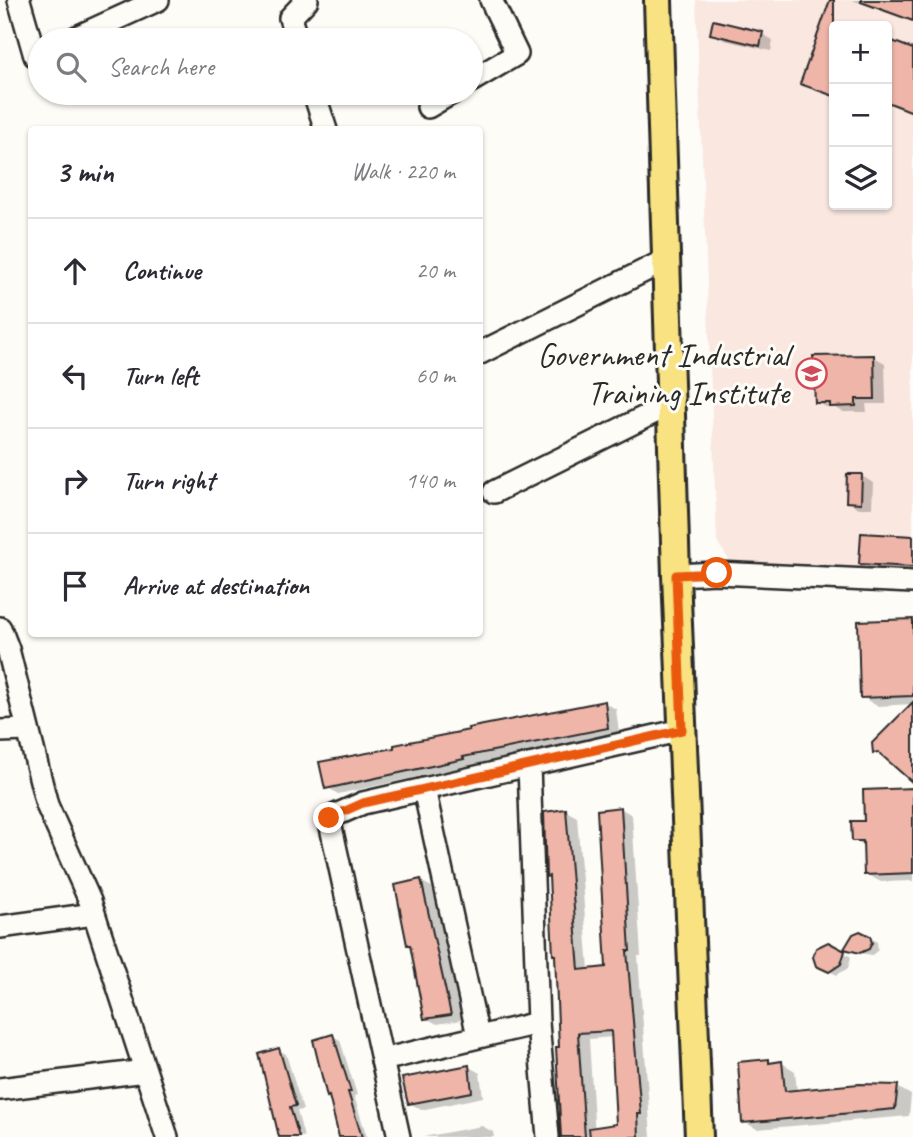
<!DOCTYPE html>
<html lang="en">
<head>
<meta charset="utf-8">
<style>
	body { margin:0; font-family:Caveat,sans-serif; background:#f2f2f3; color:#2b2b33 }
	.controls { position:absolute; right:21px; top:21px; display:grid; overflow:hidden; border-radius:7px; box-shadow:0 2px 5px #0004 }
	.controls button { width:63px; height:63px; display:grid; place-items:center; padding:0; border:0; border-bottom:2px solid #e1e1e2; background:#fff; color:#2b2b33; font:35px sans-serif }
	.stop { position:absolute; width:21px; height:21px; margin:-16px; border:5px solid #ea580c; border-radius:50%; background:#fff }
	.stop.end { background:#ea580c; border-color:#fff; box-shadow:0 2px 7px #0008 }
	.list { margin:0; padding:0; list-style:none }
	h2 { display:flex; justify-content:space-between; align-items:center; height:91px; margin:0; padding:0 28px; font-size:30px }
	h2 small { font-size:23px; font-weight:400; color:#7c7c81 }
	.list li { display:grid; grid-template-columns:46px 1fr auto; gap:21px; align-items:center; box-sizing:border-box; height:105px; padding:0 28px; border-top:2px solid #e1e1e2 }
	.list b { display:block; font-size:26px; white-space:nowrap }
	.list em { font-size:23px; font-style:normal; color:#7c7c81 }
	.icon { flex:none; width:38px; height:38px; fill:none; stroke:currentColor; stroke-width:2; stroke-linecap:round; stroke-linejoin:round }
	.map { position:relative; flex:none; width:913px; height:1137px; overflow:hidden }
	.search { position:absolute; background:#fff; box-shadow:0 2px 5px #0004; left:28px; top:28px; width:455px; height:77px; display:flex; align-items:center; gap:18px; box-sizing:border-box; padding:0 24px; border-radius:38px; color:#7c7c81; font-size:26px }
	.panel { position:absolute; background:#fff; box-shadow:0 2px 5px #0004; left:28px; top:126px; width:455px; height:511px; border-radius:7px }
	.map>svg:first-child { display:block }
	.built { fill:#f9e7e0; fill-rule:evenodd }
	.shadow { fill:#0003 }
	.building { fill:#efb5a9; stroke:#2b2b2b; stroke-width:2 }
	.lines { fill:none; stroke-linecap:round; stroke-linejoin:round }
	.minor-casing { stroke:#2b2b2b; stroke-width:26 }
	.major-casing { stroke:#2b2b2b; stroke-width:32 }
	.minor { stroke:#fdfcf7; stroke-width:21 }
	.major { stroke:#f8e281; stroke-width:26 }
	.route { stroke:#ea580c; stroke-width:9 }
	.labels { text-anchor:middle; stroke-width:6; stroke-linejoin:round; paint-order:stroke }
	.poi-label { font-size:33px; fill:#2b2b2b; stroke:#fdfcf7; text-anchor:end }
</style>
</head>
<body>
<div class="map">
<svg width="913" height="1137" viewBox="0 0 913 1137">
	<rect width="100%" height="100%" fill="#fdfcf7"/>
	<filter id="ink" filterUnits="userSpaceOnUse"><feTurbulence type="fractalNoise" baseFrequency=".0143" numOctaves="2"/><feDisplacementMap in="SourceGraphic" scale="14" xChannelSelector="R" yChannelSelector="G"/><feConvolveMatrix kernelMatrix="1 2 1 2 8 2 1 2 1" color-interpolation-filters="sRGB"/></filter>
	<g filter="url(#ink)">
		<path class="built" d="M696,0H913V570L742,563L730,561L717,542ZM834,26H887V205H834Z"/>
		<g class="shadow">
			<path d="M852,0H913V22Z"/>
			<path d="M825,19L845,26H834V97L802,83Z"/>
			<path d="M712,33L762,34L773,40L771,51L724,40Z"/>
			<path d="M887,42L913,51V113L889,104L887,109Z"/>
			<path d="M874,357L885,363L886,404H866L867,412H843L836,408H828L816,402Z"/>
			<path d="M849,475L862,476L873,483L872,508H859L847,501Z"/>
			<path d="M913,538V571L872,569L861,563Z"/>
			<path d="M913,621V704L877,706L862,697Z"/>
			<path d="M605,703L616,709L619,733L338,794L327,787L396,749Z"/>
			<path d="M913,790V881L881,882L866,874L865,847L854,840L866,823Z"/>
			<path d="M620,808L632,815L641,956H638L651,1137H618L613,1037L589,1039L595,1137H562L561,1048L551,877L548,876L566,811L577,817L589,970L608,968Z"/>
			<path d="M420,881L432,887L462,1020L437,1024L426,1018Z"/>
			<path d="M869,937L877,942L878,950L872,955L853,952L846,948Z"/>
			<path d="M833,945L851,957L848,968L837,975L826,969Z"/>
			<path d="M333,1036L340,1040L357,1095L354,1096L367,1137H340Z"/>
			<path d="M279,1050L286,1054L303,1110L297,1111L304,1137H280Z"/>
			<path d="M769,1061L775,1064L782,1063L795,1071L797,1092L897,1087L911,1095L909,1116L757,1129L744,1122Z"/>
			<path d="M469,1067L480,1073L483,1097L421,1110L410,1103Z"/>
			<path d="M482,1126L493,1132L494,1137H423Z"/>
		</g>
		<g class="building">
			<path d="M830,0H834V96L800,84Z"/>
			<path d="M861,0H913V21L861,2Z"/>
			<path d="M713,20L763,32L760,46L710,34Z"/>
			<path d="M887,39L913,49V112L887,102Z"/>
			<path d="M874,355L875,399H856V406L830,407V403H815L813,356Z"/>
			<path d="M847,474H862L861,503L846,502Z"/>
			<path d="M861,533L913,536V567L859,564Z"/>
			<path d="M913,619V696L860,698L858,621Z"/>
			<path d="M605,701L608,728L463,757L464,759L325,789L319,762L394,748V745L469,730L468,728Z"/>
			<path d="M913,702V783L878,752L873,753L872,743Z"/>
			<path d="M913,788V873L864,875L863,841H852L851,821H864L863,790Z"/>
			<path d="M621,807L630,951H627L641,1114H638L639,1137H590L589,1128L616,1124L611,1031L578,1033L585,1137H561L556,1047H559L555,955H553L549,876L546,877L544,812L566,809L579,970L606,967L597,810Z"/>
			<path d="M421,879L451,1015L424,1019L410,945H407L395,885Z"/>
			<path d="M860,931L870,936L872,943L869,949L860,953L844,949L853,934Z"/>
			<path d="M828,942L845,951L841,964L829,972L816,966L813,957L816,948Z"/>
			<path d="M333,1034L351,1092H348L362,1137H339L329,1096L327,1097L313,1040Z"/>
			<path d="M279,1048L296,1106L290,1107L299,1137H279L259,1054Z"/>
			<path d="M769,1059V1063L782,1061L785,1091L859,1084L898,1085L895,1109L742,1123L738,1062Z"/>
			<path d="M469,1065L472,1092L408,1104L402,1078Z"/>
		</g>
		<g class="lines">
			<defs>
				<g id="minor">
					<path d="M19,0L35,56L40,54"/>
					<path d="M70,40L158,0"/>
					<path d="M297,40L290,18L307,0"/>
					<path d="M471,81L517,54L491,0"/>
					<path d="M314,93L326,130"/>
					<path d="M428,107L452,93"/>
					<path d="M480,353L666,260"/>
					<path d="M494,492L671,404"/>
					<path d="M676,575L717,573L913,582"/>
					<path d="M0,628L8,649L47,805L90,901L167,1137"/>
					<path d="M0,731L27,730"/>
					<path d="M529,765L538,1023L548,1137"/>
					<path d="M424,789L478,1036"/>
					<path d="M0,927L94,914"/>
					<path d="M382,1060L538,1023"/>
					<path d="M0,1089L145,1071"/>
					<path d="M399,1137L329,818L363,803L682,730"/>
				</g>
				<path id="major" d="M658,0L676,575L699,1137"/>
			</defs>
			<use href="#minor" class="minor-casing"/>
			<use href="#major" class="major-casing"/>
			<use href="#minor" class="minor"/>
			<use href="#major" class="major"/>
		</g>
	</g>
	<g class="lines" filter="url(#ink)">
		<path class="route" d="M329,818L363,803L682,730L676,575L717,573"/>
	</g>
	<defs>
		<symbol id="school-ring" viewBox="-11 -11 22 22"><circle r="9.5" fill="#fdfcf7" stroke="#d1495b" stroke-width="1.5"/><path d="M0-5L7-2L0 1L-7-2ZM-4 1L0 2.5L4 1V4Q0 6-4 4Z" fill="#d1495b"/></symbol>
	</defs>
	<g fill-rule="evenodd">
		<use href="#school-ring" x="794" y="356" width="35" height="35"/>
	</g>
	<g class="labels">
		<g class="poi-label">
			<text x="789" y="366">Government Industrial<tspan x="789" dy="38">Training Institute</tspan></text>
		</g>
	</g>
</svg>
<div class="controls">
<button>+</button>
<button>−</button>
<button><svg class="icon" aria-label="layers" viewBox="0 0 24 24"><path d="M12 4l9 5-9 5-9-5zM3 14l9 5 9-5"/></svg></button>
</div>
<div class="stop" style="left:717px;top:573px"></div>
<div class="stop end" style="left:329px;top:818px"></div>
<div class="search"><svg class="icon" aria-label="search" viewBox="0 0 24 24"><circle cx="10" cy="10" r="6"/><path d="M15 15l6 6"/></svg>Search here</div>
<section class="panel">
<h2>3 min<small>Walk · 220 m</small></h2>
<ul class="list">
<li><svg class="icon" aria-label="ahead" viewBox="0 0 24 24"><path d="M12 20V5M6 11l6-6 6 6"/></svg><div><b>Continue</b></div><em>20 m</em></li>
<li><svg class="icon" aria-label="left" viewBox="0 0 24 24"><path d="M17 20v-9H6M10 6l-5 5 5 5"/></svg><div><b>Turn left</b></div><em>60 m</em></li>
<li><svg class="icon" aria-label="right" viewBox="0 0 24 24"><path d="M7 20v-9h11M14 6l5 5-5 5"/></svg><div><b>Turn right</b></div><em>140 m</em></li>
<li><svg class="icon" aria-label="arrive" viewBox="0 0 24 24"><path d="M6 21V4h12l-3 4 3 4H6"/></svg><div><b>Arrive at destination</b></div></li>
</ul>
</section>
</div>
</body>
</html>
